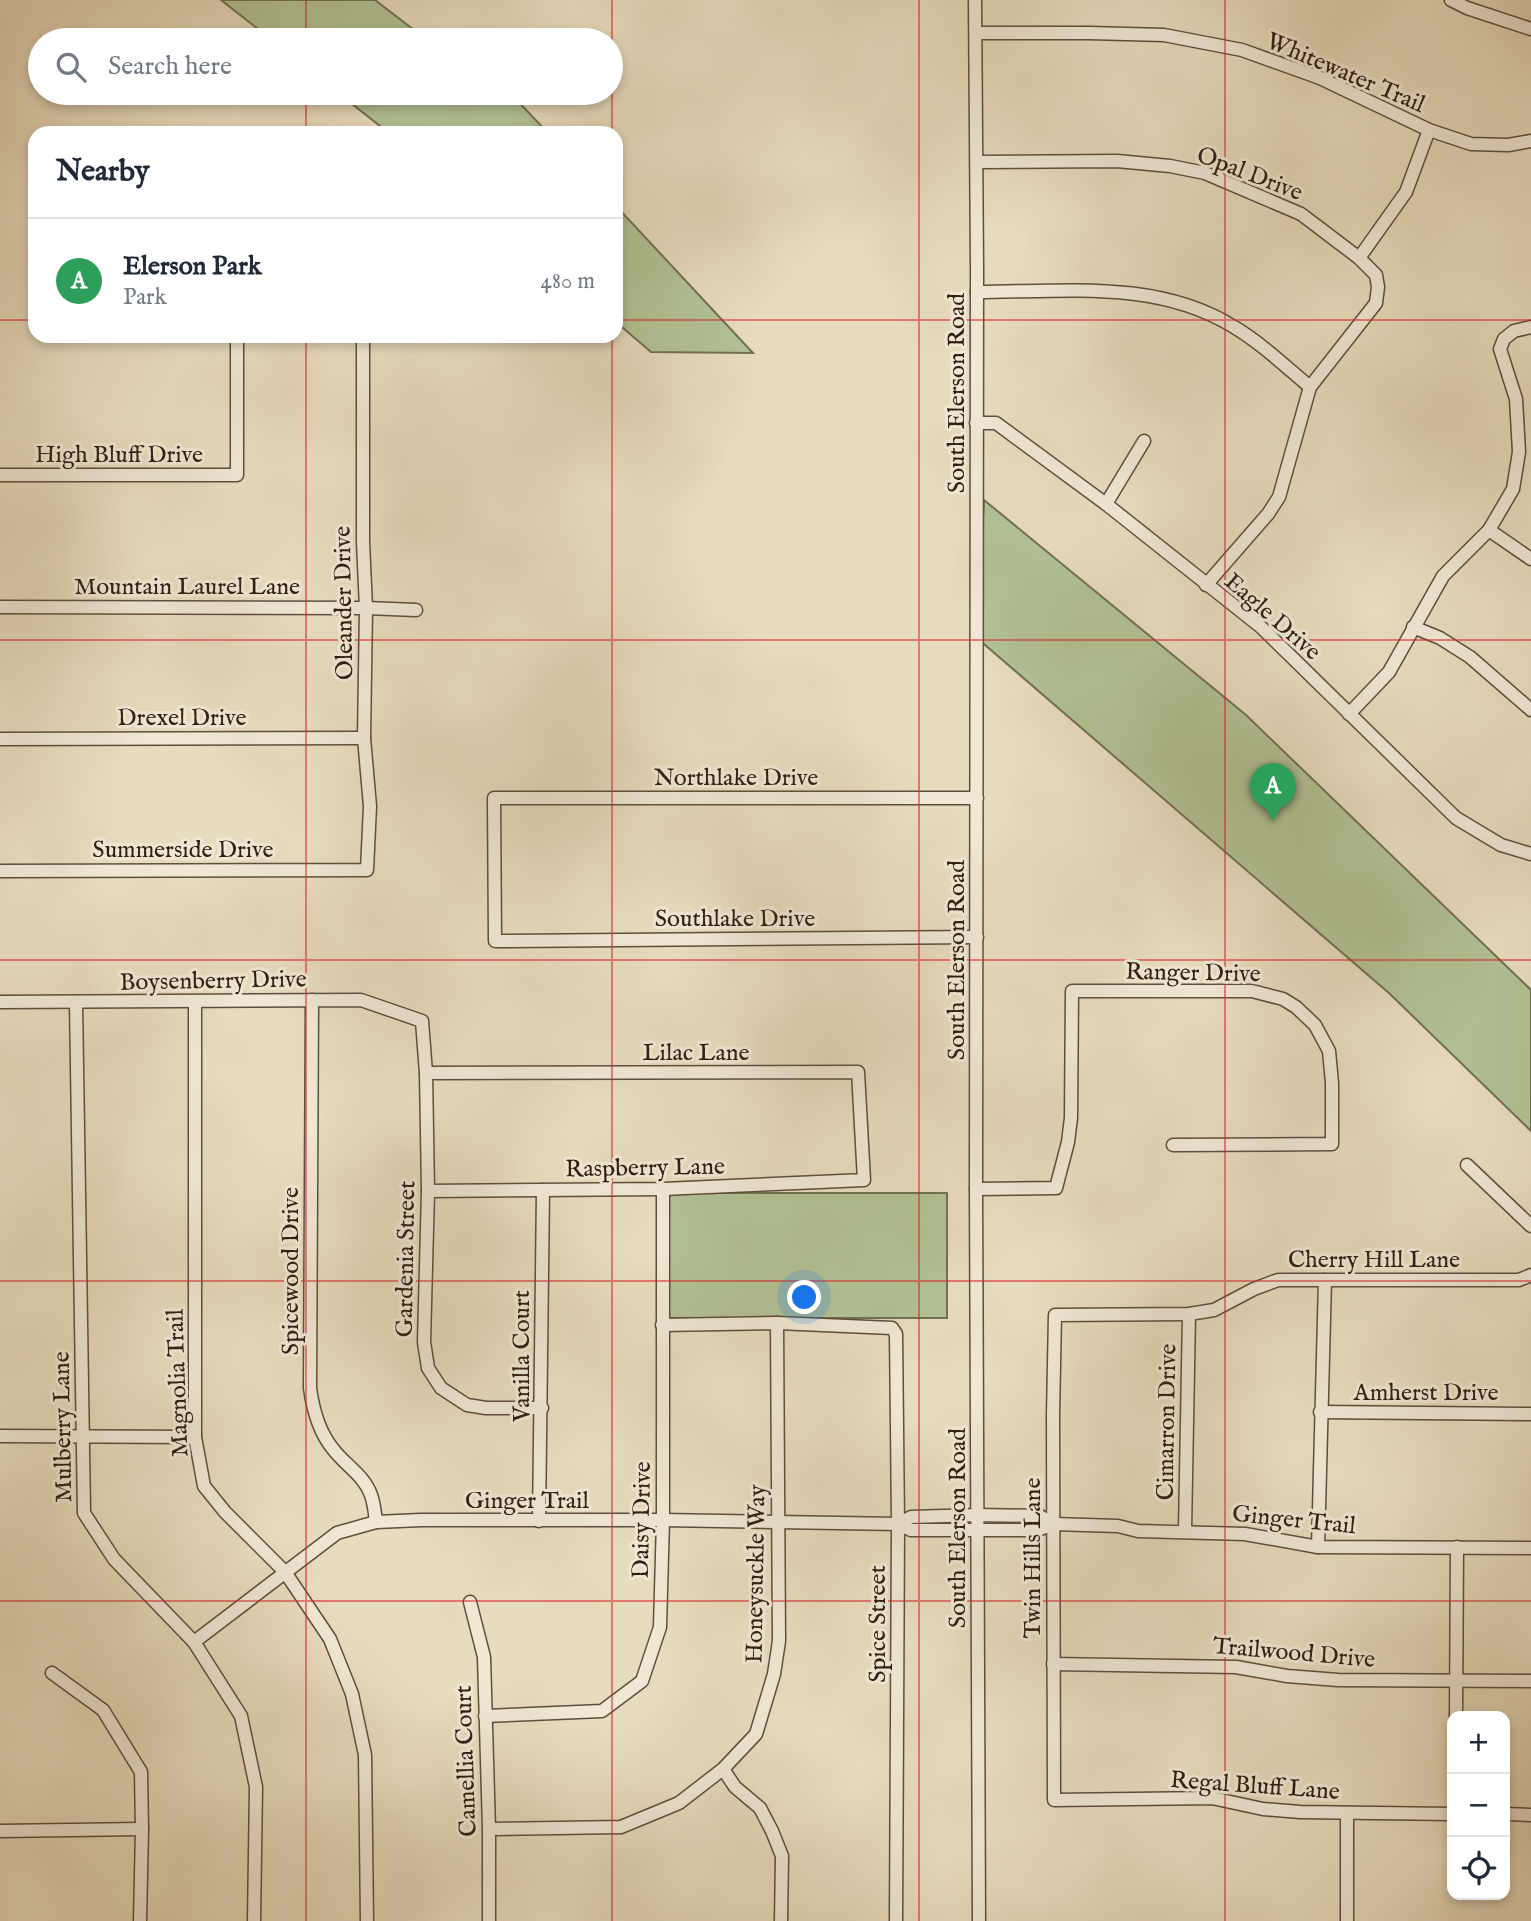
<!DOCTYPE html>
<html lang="en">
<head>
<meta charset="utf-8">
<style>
	body { margin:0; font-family:"IM FELL English",serif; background:#f2f2f3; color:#1f2937 }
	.controls { position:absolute; right:21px; bottom:21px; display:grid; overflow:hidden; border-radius:14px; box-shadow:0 4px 10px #0003 }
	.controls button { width:63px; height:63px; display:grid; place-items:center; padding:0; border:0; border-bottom:2px solid #e0e1e3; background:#fff; color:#1f2937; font:35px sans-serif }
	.you { position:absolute; left:805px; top:1298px; width:24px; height:24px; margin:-18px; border:5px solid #fff; border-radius:50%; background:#1a73e8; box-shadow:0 0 0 10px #1a73e833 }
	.badge { display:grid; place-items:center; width:46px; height:46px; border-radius:50%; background:#b45309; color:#fff; font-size:23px; font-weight:700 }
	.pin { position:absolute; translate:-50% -58px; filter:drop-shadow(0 2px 4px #0008) }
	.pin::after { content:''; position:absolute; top:37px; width:24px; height:21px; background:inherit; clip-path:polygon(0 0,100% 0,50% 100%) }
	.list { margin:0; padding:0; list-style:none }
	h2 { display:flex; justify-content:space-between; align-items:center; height:91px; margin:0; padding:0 28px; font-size:30px }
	h2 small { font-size:23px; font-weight:400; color:#747a83 }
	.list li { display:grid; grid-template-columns:46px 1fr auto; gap:21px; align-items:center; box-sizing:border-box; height:126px; padding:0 28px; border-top:2px solid #e0e1e3 }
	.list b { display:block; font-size:26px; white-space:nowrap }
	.list p { margin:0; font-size:23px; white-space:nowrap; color:#747a83 }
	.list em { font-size:23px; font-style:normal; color:#747a83 }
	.icon { flex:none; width:38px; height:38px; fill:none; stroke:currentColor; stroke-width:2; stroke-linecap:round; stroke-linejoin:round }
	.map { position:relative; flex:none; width:1531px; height:1921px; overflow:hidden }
	.search { position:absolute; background:#fff; box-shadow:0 4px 10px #0003; left:28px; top:28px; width:595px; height:77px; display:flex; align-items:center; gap:18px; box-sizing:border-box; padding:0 24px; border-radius:38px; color:#747a83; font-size:26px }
	.panel { position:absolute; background:#fff; box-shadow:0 4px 10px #0003; left:28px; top:126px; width:595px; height:217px; border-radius:21px }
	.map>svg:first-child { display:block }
	.green { fill:#b2c295; stroke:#717052; stroke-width:2 }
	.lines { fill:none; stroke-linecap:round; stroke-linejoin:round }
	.minor-casing { stroke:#5e4e3c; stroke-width:15 }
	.minor { stroke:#f0e8d5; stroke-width:12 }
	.grid { fill:none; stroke:#d62828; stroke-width:2; stroke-opacity:0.55 }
	.labels { text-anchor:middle; stroke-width:6; stroke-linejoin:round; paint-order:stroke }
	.street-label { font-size:24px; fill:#301e10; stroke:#f0e8d5 }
</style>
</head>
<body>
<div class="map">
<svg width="1531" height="1921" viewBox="0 0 1531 1921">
	<rect width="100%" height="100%" fill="#e8dcbe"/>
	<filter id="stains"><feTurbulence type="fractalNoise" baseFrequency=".00286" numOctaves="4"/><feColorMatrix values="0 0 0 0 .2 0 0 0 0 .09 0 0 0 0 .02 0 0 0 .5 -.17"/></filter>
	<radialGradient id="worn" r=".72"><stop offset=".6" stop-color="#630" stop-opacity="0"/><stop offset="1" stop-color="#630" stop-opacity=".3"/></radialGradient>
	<g class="green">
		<path d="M221,0H375L427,40H272Z"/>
		<path d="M338,93H510L548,133H389Z"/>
		<path d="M616,206L753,353L651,352L616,322Z"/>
		<path d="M984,500L1246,715L1531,990V1131L1390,994L977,638Z"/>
		<rect x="667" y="1193" width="280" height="125"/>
	</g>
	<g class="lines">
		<defs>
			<g id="minor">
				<path d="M975,0L977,268L976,1189L979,1921"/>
				<path d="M1451,0L1467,8L1531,29"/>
				<path d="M976,33H1089L1164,35L1242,50L1320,78L1429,130L1471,144L1508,145L1531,141"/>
				<path d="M977,162L1117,161L1170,166L1205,173L1301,214L1359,258L1376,275L1378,287L1376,303L1310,387L1279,497L1268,514L1206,585"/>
				<path d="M1359,258L1406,192L1429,130"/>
				<path d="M977,292C1063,292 1157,279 1234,327C1261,343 1285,366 1310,387"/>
				<path d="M976,423H996L1106,504L1261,627L1456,818L1501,845L1531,854"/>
				<path d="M0,475H237V336"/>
				<path d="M1106,504L1144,441"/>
				<path d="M1489,530L1531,559"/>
				<path d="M0,607L366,608L416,610"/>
				<path d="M1413,627L1440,638L1470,657L1531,710"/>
				<path d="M1349,714L1389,672L1443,576L1489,530L1513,489L1519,452L1516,399L1500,349L1504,339L1514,331L1531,327"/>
				<path d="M0,739L364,738"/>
				<path d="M0,871L367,870L370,806L364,738L366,608L363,542V336"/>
				<path d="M977,937L495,941L494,798H977"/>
				<path d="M312,1000L310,1388C313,1410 319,1432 333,1449C345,1465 364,1475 371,1495C374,1503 375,1513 376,1522"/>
				<path d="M195,1001V1437L204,1486L225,1512L285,1572L330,1639L352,1694L365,1755L367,1921"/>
				<path d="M0,1002L361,1000L422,1021L426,1073L428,1191L424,1342L428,1368L441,1388L467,1405L486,1408H542"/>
				<path d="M76,1002L84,1513L114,1559L194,1642L241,1716L256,1787L254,1921"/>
				<path d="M426,1073L858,1072L864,1180L663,1189L428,1191"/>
				<path d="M1467,1165L1531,1226"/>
				<path d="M976,1189L1056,1188L1068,1142L1071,1118L1072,991H1252L1283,999L1296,1007L1315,1025L1329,1051L1332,1083V1144L1173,1145"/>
				<path d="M662,1325L777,1323L892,1328L896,1334L898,1524L896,1921"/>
				<path d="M1320,1412L1531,1414"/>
				<path d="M0,1436L195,1437"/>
				<path d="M539,1521L543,1190"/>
				<path d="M898,1524L911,1517L978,1515L1040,1516L1053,1524"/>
				<path d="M1185,1530L1189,1314"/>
				<path d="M1318,1547L1325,1280"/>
				<path d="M470,1602L484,1657L489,1829V1921"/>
				<path d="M194,1642L337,1533L376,1522L421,1520H663L898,1524L911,1530H1038L1053,1524L1118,1526L1138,1531L1245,1534L1318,1547L1531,1548"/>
				<path d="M1053,1664L1236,1667L1287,1676L1338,1680L1531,1681"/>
				<path d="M52,1673L103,1710L141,1772L142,1829L140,1921"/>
				<path d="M485,1716L602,1711L642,1681L660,1627L663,1520V1189"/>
				<path d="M1456,1716L1457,1547"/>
				<path d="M723,1769L735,1787L760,1808L772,1831L782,1856L781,1921"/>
				<path d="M1347,1813V1921"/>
				<path d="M1452,1814L1300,1812L1263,1809L1212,1798L1054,1800L1053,1415L1055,1315L1189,1314L1214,1310L1254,1289L1278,1280H1519L1531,1275"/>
				<path d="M1505,1814L1531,1815"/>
				<path d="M489,1829L621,1827L679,1803L723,1769L756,1734L774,1674L779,1641L777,1323"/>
				<path d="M0,1831L142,1829"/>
			</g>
		</defs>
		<use href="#minor" class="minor-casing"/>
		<use href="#minor" class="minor"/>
	</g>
	<path class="grid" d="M306,0V40M612,0V133M919,0V1921M1225,0V1921M306,93V133M0,320H35M616,320H1531M306,336V1921M612,336V1921M0,640H1531M0,960H1531M0,1281H1531M0,1601H1531"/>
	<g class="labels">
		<g class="street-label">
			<text transform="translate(1346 72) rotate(23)" y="8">Whitewater Trail</text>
			<text transform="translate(1250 173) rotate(21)" y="8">Opal Drive</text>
			<text transform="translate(956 393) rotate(-90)" y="8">South Elerson Road</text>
			<text x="119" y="462">High Bluff Drive</text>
			<text x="187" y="594">Mountain Laurel Lane</text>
			<text transform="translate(343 603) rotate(-91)" y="8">Oleander Drive</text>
			<text transform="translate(1273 616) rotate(41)" y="8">Eagle Drive</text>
			<text x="182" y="725">Drexel Drive</text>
			<text x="736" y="785">Northlake Drive</text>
			<text x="183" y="857">Summerside Drive</text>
			<text x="735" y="926">Southlake Drive</text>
			<text transform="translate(956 960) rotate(-90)" y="8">South Elerson Road</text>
			<text transform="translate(1193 972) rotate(1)" y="8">Ranger Drive</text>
			<text transform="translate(213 980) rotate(-1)" y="8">Boysenberry Drive</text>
			<text x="696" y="1060">Lilac Lane</text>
			<text transform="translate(645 1167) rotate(-1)" y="8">Raspberry Lane</text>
			<text transform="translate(405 1259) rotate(-89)" y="8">Gardenia Street</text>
			<text x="1374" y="1267">Cherry Hill Lane</text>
			<text transform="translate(290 1271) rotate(-90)" y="8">Spicewood Drive</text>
			<text transform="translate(521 1356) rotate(-90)" y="8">Vanilla Court</text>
			<text transform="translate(177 1383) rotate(-92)" y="8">Magnolia Trail</text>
			<text x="1426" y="1400">Amherst Drive</text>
			<text transform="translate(1166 1422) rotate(-89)" y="8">Cimarron Drive</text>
			<text transform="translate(62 1427) rotate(-91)" y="8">Mulberry Lane</text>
			<text x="527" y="1508">Ginger Trail</text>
			<text transform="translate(1294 1519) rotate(6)" y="8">Ginger Trail</text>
			<text transform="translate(641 1520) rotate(-89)" y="8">Daisy Drive</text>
			<text transform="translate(957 1528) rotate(-90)" y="8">South Elerson Road</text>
			<text transform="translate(1032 1558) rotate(-90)" y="8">Twin Hills Lane</text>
			<text transform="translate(755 1574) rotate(-89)" y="8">Honeysuckle Way</text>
			<text transform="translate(877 1624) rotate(-90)" y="8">Spice Street</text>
			<text transform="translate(1294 1652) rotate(5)" y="8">Trailwood Drive</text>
			<text transform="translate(465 1761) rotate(-92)" y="8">Camellia Court</text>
			<text transform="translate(1255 1785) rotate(4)" y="8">Regal Bluff Lane</text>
		</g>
	</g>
	<rect width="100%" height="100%" filter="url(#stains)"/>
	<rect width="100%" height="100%" fill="url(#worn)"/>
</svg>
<div class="controls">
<button>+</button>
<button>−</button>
<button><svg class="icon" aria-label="locate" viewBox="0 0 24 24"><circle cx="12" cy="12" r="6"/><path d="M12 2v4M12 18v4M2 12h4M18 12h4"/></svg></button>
</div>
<div class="you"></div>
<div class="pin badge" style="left:1273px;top:821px;background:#2e9e5b">A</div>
<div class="search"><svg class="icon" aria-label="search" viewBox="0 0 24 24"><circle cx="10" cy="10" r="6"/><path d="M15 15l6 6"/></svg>Search here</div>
<section class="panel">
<h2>Nearby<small></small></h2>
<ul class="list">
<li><span class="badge" style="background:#2e9e5b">A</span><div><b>Elerson Park</b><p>Park</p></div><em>480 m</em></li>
</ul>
</section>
</div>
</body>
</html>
